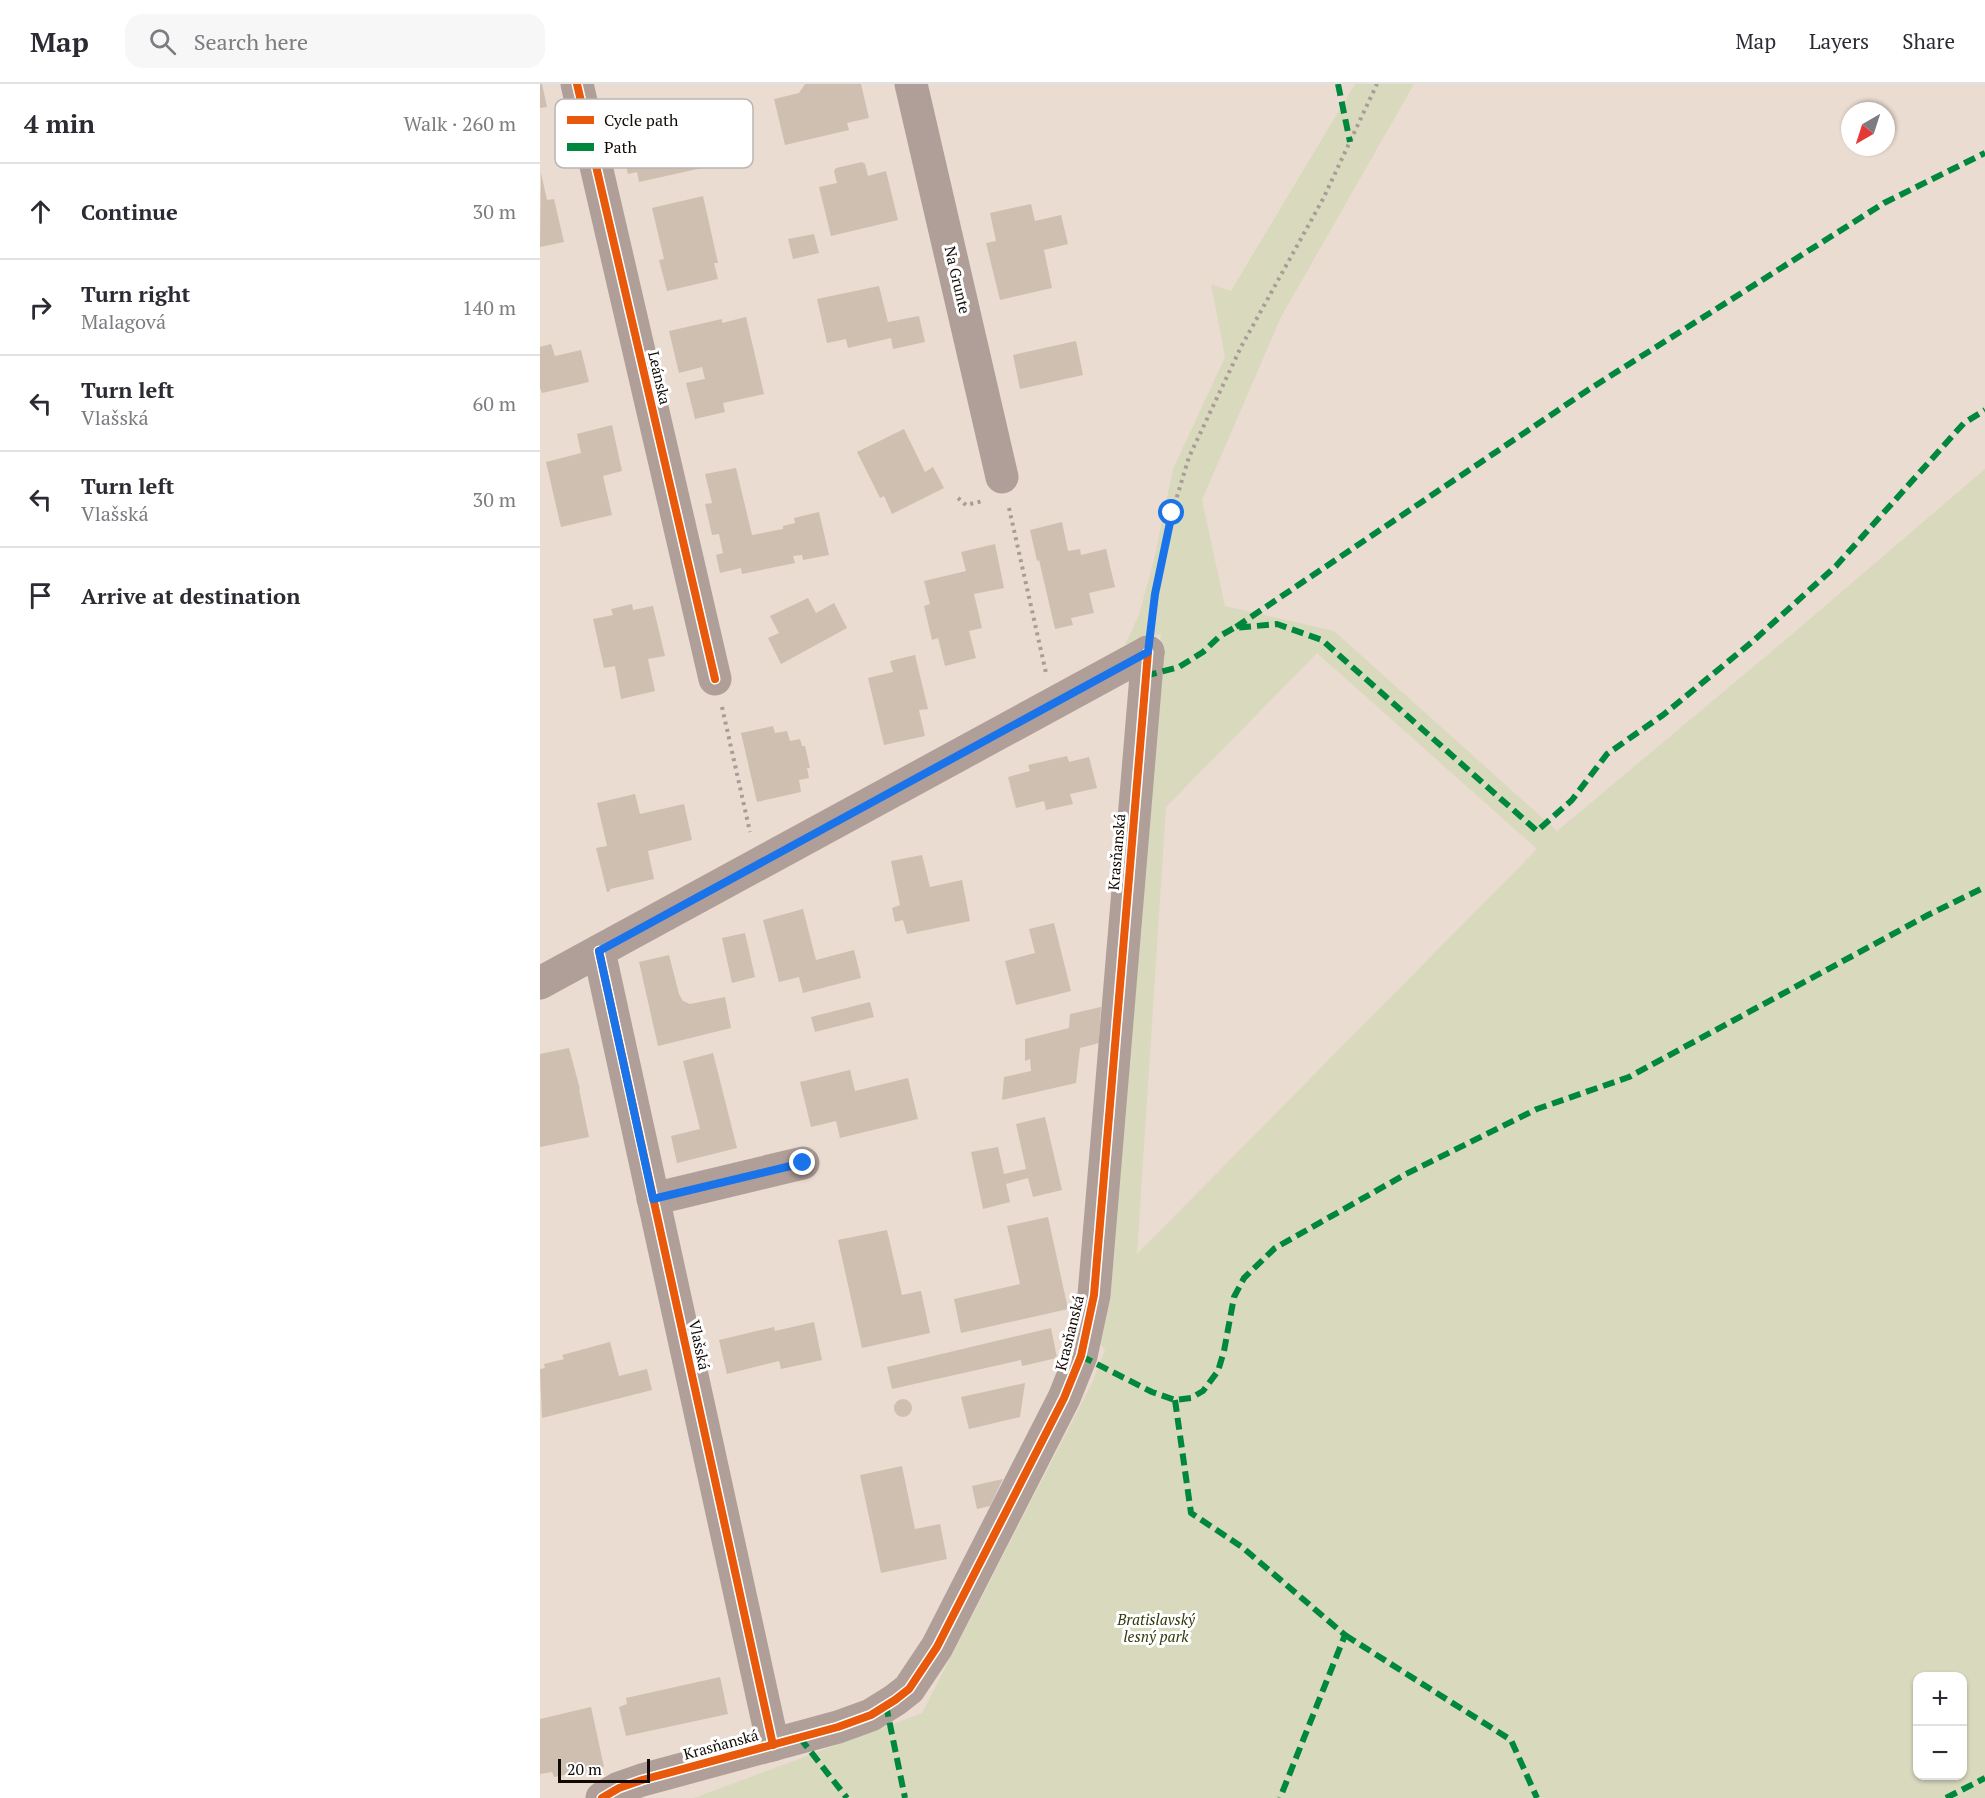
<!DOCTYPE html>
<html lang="en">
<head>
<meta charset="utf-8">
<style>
	body { margin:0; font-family:"PT Serif",serif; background:#f7f7f7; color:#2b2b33 }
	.controls { position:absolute; right:18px; bottom:18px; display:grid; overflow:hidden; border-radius:12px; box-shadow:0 2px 4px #0004 }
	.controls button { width:54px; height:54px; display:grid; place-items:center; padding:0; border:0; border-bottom:2px solid #e1e1e2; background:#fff; color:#2b2b33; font:30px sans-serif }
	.compass { position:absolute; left:1301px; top:18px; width:54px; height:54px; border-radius:50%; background:#fff; box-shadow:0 2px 4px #0004; rotate:219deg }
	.scale { position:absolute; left:18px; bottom:15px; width:92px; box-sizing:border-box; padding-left:6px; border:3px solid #110904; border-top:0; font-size:16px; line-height:21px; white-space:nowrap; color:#110904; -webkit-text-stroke:4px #fff; paint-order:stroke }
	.stop { position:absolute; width:18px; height:18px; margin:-14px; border:4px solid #1a73e8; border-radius:50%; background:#fff }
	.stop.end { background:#1a73e8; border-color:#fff; box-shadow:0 2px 6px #0008 }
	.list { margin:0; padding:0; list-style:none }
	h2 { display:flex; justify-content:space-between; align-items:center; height:78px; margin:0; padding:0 24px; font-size:26px }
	h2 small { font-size:20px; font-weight:400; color:#7c7c81 }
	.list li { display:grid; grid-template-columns:39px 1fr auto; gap:18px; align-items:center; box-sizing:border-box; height:96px; padding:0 24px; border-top:2px solid #e1e1e2 }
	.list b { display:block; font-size:22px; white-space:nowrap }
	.list p { margin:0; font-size:20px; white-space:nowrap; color:#7c7c81 }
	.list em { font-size:20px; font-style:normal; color:#7c7c81 }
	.icon { flex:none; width:33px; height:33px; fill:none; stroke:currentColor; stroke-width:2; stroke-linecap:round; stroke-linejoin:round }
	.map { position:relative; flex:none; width:1445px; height:1714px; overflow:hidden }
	header { display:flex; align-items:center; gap:36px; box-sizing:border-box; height:84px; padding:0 30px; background:#fff; border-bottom:2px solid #e1e1e2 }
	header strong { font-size:28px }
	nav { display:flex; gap:33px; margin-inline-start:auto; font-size:21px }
	.search { width:420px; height:54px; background:#f7f7f7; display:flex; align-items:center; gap:15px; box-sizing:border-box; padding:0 21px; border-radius:18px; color:#7c7c81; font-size:22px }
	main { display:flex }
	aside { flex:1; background:#fff }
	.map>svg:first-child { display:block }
	.green { fill:#d9d9be; fill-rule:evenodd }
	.building { fill:#cebfb0 }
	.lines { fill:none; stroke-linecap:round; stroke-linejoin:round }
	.path { stroke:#a99c96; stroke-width:4; stroke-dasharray:3 4.5; stroke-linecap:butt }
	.minor { stroke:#b09f99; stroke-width:33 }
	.quiet { stroke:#00873e; stroke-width:6; stroke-dasharray:12 6; stroke-linecap:butt }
	.cycleway-casing { stroke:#fff; stroke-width:11 }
	.cycleway { stroke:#e8590c; stroke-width:8 }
	.route { stroke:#1a73e8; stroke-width:8 }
	.labels { text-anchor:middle; stroke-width:6; stroke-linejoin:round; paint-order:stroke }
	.street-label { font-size:15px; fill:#110904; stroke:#fff }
	.park-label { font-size:15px; font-style:italic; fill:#313a0c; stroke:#fff }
	.key { fill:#fff; stroke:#b8b5b4; stroke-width:1.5 }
	.key-label { font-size:16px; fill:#110904 }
</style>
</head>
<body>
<header>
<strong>Map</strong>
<div class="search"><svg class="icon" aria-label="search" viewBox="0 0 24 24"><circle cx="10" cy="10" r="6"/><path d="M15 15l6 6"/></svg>Search here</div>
<nav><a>Map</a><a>Layers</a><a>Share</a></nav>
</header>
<main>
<aside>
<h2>4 min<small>Walk · 260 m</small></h2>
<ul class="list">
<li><svg class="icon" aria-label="ahead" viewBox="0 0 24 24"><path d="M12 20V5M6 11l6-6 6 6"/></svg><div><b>Continue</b></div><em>30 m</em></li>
<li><svg class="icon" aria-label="right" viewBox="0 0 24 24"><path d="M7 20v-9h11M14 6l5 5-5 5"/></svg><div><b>Turn right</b><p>Malagová</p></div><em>140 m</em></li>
<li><svg class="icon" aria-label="left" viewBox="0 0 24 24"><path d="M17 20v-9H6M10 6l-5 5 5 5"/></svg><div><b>Turn left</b><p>Vlašská</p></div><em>60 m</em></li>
<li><svg class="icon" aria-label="left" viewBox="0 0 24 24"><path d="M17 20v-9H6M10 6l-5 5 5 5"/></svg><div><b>Turn left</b><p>Vlašská</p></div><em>30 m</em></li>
<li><svg class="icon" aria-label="arrive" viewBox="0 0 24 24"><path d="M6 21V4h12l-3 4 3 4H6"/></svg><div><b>Arrive at destination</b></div></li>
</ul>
</aside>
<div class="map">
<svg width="1445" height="1714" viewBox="0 0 1445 1714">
	<rect width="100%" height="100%" fill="#eadcd0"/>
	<path class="green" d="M815,0H874L741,233L662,416L685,522L794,547L1017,747L1237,563L1445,385V1714H154L382,1629L552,1299L565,1266L558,1257L586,1030L591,912L621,550L585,561L599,531L613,480L633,385L685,273L671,200L691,207ZM777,569L997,765L597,1170L626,723ZM1378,1592H1422V1692H1378Z"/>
	<g class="building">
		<path d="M0,0H2L7,23L0,24Z"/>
		<path d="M265,0H321L329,34L307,39L309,46L245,61L234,15L259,9Z"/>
		<path d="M125,18L129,37L159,30L171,82L99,98L97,88L88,90L81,59L99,55L97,46L88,48L83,28Z"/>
		<path d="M322,78L325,80L328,92L346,87L358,136L291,152L279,103L297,99L294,87L296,84Z"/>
		<path d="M1,89L7,116L14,115L24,158L0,163Z"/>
		<path d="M163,112L178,179H174L178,195L127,207L119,176L124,175L112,124Z"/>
		<path d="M491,120L495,137L521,131L528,160L504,166L512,204L460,216L446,159L456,157L450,129Z"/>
		<path d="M274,150L279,169L253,175L248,155Z"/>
		<path d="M339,202L348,238L379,232L385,258L353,265L351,254L308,264L306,255L287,259L277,215Z"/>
		<path d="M206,233L224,310L183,319L185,328L155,335L146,299L165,295L162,283L139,289L129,247L182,235V239Z"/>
		<path d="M536,257L543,291L480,305L473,271Z"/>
		<path d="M11,260L15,272L41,266L49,298L2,309L0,304V263Z"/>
		<path d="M72,341L82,387L63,392L72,431L21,443L6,378L41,369L37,350Z"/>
		<path d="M364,345L385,388L393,383L404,404L352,430L344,412L340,414L317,368Z"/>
		<path d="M196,384L212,451L243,445V442L255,439L254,434L279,428L289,471L263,476L262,471L253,472L255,479L202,490L201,484L180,489L176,471L183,469L179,450L172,451L165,420L172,419L165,390Z"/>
		<path d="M522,438L528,467L540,465L541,471L566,465L575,503L549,509L554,529L531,534L533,541L515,545L499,476L497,477L490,446Z"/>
		<path d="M455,460L464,504L434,510L442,544L429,547L436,574L405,582L398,554L392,556L384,522L390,520L384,497L426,487L421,468Z"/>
		<path d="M268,514L276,529L294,519L307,544L241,580L228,554L239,549L230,532Z"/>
		<path d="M92,520L93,526L113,522L125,572L108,575L115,607L81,615L75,582L64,584L53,535L73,531L71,525Z"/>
		<path d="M375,571L388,625L379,626L385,652L344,661L328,594L353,588L350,577Z"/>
		<path d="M233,642L235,649L247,647L250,657L260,655L262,662H265L270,684H267L269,694L259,696L261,708L217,718L201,649Z"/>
		<path d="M527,672L529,678L549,673L557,704L530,710L533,720L506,726L504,717L476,724L468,693L490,687L488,681Z"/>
		<path d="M95,710L100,730L144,720L152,756L108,767L114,795L70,805V807L67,808L56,764L67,762L57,719Z"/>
		<path d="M382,771L390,803L422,796L430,837L367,850L363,836L355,838L352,824L360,821L351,777Z"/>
		<path d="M263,825L276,876L314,866L321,894L263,909L259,893L239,898L223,836Z"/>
		<path d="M514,839L531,907L476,921L465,877L495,869L489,845Z"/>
		<path d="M205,849L215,893L192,899L182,854Z"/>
		<path d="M129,871L139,910L143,917L150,920L185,913L191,944L118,962L99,878Z"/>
		<path d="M330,918L334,933L275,948L271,933Z"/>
		<path d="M561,923L559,959L540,964L536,999L462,1016L464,993L491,987L490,975L485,977V955L529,944L530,930Z"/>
		<path d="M29,964L40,1005H39L49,1053L0,1063V970Z"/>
		<path d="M173,969L197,1064L137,1079L131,1052L160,1045L143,977Z"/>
		<path d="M310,986L315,1007L368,994L378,1035L300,1054L296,1037L271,1043L260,998Z"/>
		<path d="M505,1033L522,1106L493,1113L488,1094L466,1100L470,1118L443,1125L431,1068L458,1063L464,1090L486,1085L476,1040Z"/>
		<path d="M508,1133L528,1225L421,1249L414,1215L480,1200L467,1142Z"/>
		<path d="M347,1146L362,1211L381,1207L390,1249L322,1264L298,1156Z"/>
		<path d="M274,1238L282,1276L241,1285L239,1277L187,1290L179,1256L234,1243L235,1247Z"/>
		<path d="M511,1244L517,1274L482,1282L481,1276L352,1305L347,1283Z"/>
		<path d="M70,1258L79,1292L107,1285L112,1306L2,1334L0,1285L5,1284L4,1280L24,1275L22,1271Z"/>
		<path d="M485,1299L480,1333L429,1345L421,1313Z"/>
		<circle cx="363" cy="1324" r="9"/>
		<path d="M362,1382L375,1445L400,1440L407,1475L341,1489L320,1391Z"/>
		<path d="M463,1395L450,1422L437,1425L432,1402Z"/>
		<path d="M180,1593L188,1630L86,1652L79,1623L87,1620L86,1614Z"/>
		<path d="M51,1623L64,1683L14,1693L12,1688L0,1690V1635Z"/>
	</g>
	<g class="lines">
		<g class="path">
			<path d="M418,414L426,421L443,417"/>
			<path d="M469,424L506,589"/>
			<path d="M611,538L615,510L632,429L649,373L701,263L783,115L837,0"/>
			<path d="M182,623L210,748"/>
		</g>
		<g class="minor">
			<path d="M37,0L175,595"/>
			<path d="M371,0L462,393"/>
			<path d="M59,867L233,1661"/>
			<path d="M0,899L608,568"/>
			<path d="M113,1115L263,1079"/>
			<path d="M62,1714L79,1704L102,1696L298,1643L331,1631L355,1616L369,1605L397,1563L524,1314L541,1272L554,1211L608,568"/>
		</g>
		<g class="quiet">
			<path d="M798,0L810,58"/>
			<path d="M696,543L1048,306L1344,119L1445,69"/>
			<path d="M605,592L639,583L663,568L680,552L694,544L737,540L782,556L997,747L1032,716L1067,670L1123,631L1212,558L1296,482L1424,339L1445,326"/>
			<path d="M541,1272L612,1308L635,1316L651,1314L663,1307L678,1287L684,1267L694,1213L704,1194L735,1164L866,1090L997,1025L1089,993L1388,831L1445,803"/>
			<path d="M635,1316L651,1429L702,1463L805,1551L740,1714"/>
			<path d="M805,1551L971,1656L997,1714"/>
			<path d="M346,1621L365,1714"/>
			<path d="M260,1654L307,1714"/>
			<path d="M1406,1714L1445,1694"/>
		</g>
		<defs>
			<g id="cycleway">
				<path d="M37,0L175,595"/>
				<path d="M59,867L233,1661"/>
				<path d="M62,1714L79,1704L102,1696L298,1643L331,1631L355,1616L369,1605L397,1563L524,1314L541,1272L554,1211L608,568"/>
			</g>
		</defs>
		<use href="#cycleway" class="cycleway-casing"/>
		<use href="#cycleway" class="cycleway"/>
	</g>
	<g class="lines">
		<path class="route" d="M263,1079L113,1115L59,867L608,568L615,510L632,429"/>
	</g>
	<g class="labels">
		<g class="street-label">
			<text transform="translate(417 196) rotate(77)" y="5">Na Grunte</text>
			<text transform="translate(119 294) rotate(77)" y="5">Leánska</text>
			<text transform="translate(577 768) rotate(-85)" y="5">Krasňanská</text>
			<text transform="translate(530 1249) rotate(-76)" y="5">Krasňanská</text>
			<text transform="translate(159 1261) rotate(78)" y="5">Vlašská</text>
			<text transform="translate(181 1661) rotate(-15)" y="5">Krasňanská</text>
		</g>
		<g class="park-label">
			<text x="616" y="1541">Bratislavský<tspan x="616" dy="17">lesný park</tspan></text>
		</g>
	</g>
	<rect x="15" y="15" width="198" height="69" rx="9" class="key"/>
	<rect x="27" y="32" width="27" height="8" fill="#e8590c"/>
	<rect x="27" y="59" width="27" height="8" fill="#00873e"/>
	<g class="key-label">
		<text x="64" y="42">Cycle path</text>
		<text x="64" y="69">Path</text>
	</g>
</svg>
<div class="controls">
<button>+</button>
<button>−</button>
</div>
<svg class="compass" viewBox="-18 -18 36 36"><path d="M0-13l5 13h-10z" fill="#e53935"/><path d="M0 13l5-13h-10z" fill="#7c7c81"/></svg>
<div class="scale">20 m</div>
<div class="stop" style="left:632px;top:429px"></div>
<div class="stop end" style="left:263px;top:1079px"></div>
</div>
</main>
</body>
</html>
